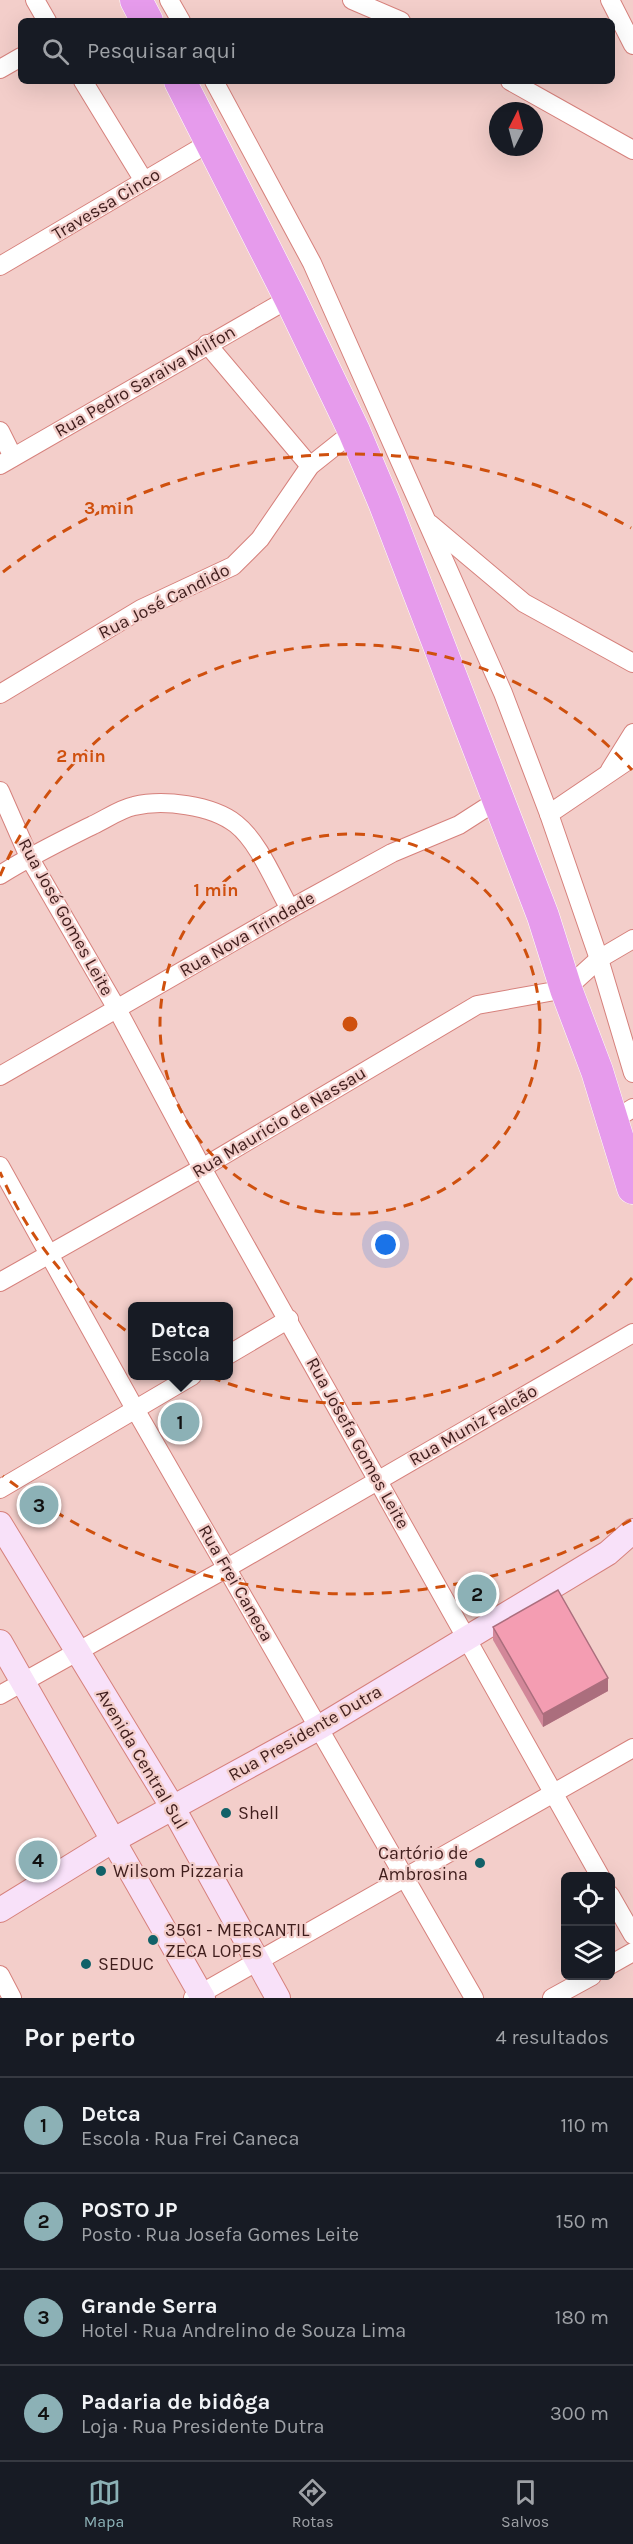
<!DOCTYPE html>
<html lang="pt">
<head>
<meta charset="utf-8">
<style>
	body { margin:0; font-family:Karla,sans-serif; background:#20242c; color:#f1f3f6 }
	.controls { position:absolute; right:18px; bottom:18px; display:grid; overflow:hidden; border-radius:9px; box-shadow:0 6px 24px #0002 }
	.controls button { width:54px; height:54px; display:grid; place-items:center; padding:0; border:0; border-bottom:2px solid #363941; background:#171b24; color:#f1f3f6; font:30px sans-serif }
	.compass { position:absolute; left:489px; top:102px; width:54px; height:54px; border-radius:50%; background:#171b24; box-shadow:0 6px 24px #0002; rotate:6deg }
	.you { position:absolute; left:386px; top:1245px; width:21px; height:21px; margin:-15px; border:4px solid #fff; border-radius:50%; background:#1a73e8; box-shadow:0 0 0 9px #1a73e833 }
	.badge { display:grid; place-items:center; width:39px; height:39px; border-radius:50%; background:#8cb1b6; color:#111; font-size:20px; font-weight:700 }
	.pin { position:absolute; translate:-50% -50%; border:3px solid #fff; box-shadow:0 2px 6px #0006 }
	.popup { position:absolute; left:128px; top:1302px; width:105px; height:78px; box-sizing:border-box; display:grid; place-content:center; border-radius:9px; background:#171b24; filter:drop-shadow(0 2px 4px #0005); font-size:20px; white-space:nowrap; color:#9ea1a6 }
	.popup b { font-size:22px; color:#f1f3f6 }
	.popup::after { content:''; position:absolute; left:50%; top:100%; margin-left:-12px; border:12px solid transparent; border-top-color:#171b24 }
	.list { margin:0; padding:0; list-style:none }
	h2 { display:flex; justify-content:space-between; align-items:center; height:78px; margin:0; padding:0 24px; font-size:26px }
	h2 small { font-size:20px; font-weight:400; color:#9ea1a6 }
	.list li { display:grid; grid-template-columns:39px 1fr auto; gap:18px; align-items:center; box-sizing:border-box; height:96px; padding:0 24px; border-top:2px solid #363941 }
	.list b { display:block; font-size:22px; white-space:nowrap }
	.list p { margin:0; font-size:20px; white-space:nowrap; color:#9ea1a6 }
	.list em { font-size:20px; font-style:normal; color:#9ea1a6 }
	.icon { flex:none; width:33px; height:33px; fill:none; stroke:currentColor; stroke-width:2; stroke-linecap:round; stroke-linejoin:round }
	.map { position:relative; flex:none; width:633px; height:1998px; overflow:hidden }
	.search { position:absolute; background:#171b24; box-shadow:0 6px 24px #0002; left:18px; right:18px; top:18px; height:66px; display:flex; align-items:center; gap:15px; box-sizing:border-box; padding:0 21px; border-radius:9px; color:#9ea1a6; font-size:22px }
	.sheet { height:462px; background:#171b24 }
	nav { display:flex; justify-content:space-around; align-items:center; box-sizing:border-box; height:84px; border-top:2px solid #363941; background:#171b24; font-size:16px; color:#9ea1a6 }
	nav a { display:grid; justify-items:center; gap:3px }
	nav .on { color:#8cb1b6 }
	.map>svg:first-child { display:block }
	.lines { fill:none; stroke-linecap:round; stroke-linejoin:round }
	.street-casing { stroke:#d6817c; stroke-width:20 }
	.secondary-casing { stroke:#d6817c; stroke-width:26 }
	.highway-casing { stroke:#fff; stroke-width:33 }
	.street { stroke:#fff; stroke-width:18 }
	.secondary { stroke:#f8e1f9; stroke-width:24 }
	.highway { stroke:#e69bec; stroke-width:32 }
	.wall { fill:#d28799 }
	.shaded-wall { fill:#ab6e7d }
	.building { fill:#f49db2; stroke:#ab6e7d; stroke-width:1.5 }
	.ring { fill:none; stroke:#cf500e; stroke-width:3; stroke-dasharray:10 8 }
	.poi-dot { fill:#116168; stroke:#f3ceca; stroke-width:2 }
	.labels { text-anchor:middle; stroke-width:4.5; stroke-linejoin:round; paint-order:stroke }
	.street-label { font-size:18px; fill:#3f1d1c; stroke:#f3ceca }
	.poi-label { font-size:18px; fill:#3f1d1c; stroke:#f3ceca; text-anchor:start }
	.centre { fill:#cf500e; stroke:#f3ceca; stroke-width:3 }
	.ring-label { font-size:18px; text-anchor:middle; font-weight:bold; fill:#cf500e; stroke:#f3ceca; stroke-width:4.5; stroke-linejoin:round; paint-order:stroke }
</style>
</head>
<body>
<div class="map">
<svg width="633" height="1998" viewBox="0 0 633 1998">
	<rect width="100%" height="100%" fill="#f3ceca"/>
	<g class="lines">
		<defs>
			<g id="street">
				<path d="M35,0L47,21"/>
				<path d="M169,0L181,21"/>
				<path d="M352,0L401,21"/>
				<path d="M610,0L633,45"/>
				<path d="M0,69L21,57"/>
				<path d="M83,81L144,181"/>
				<path d="M214,81L312,263L503,693L549,814L599,959L633,1073"/>
				<path d="M510,81L633,150"/>
				<path d="M0,266L212,141"/>
				<path d="M207,344L310,466"/>
				<path d="M0,431L13,457"/>
				<path d="M0,465L290,298"/>
				<path d="M430,524L524,603L633,663"/>
				<path d="M0,694L141,609L233,566L260,539L310,466L354,431"/>
				<path d="M610,770L633,733"/>
				<path d="M0,791L29,857L117,1009L202,1168L600,1876"/>
				<path d="M549,814L633,757"/>
				<path d="M0,875C30,856 61,841 93,825C106,819 120,809 134,806C163,799 212,805 236,824C259,842 275,883 290,909"/>
				<path d="M0,1076L290,909L392,853L459,825L498,800"/>
				<path d="M613,1120L633,1108"/>
				<path d="M0,1166L135,1409L474,1998"/>
				<path d="M0,1282L202,1168L477,1005L566,989L599,959L633,939"/>
				<path d="M228,1355L289,1319"/>
				<path d="M0,1489L192,1376"/>
				<path d="M0,1695L227,1568L633,1333"/>
				<path d="M610,1895L633,1935"/>
				<path d="M610,1965L633,1952"/>
				<path d="M0,1975L12,1998"/>
				<path d="M193,1998L633,1748"/>
				<path d="M552,1998L592,1976"/>
			</g>
			<g id="secondary">
				<path d="M0,1524L173,1808L278,1998"/>
				<path d="M0,1642L203,1998"/>
				<path d="M0,1910L112,1841L320,1727L608,1553L633,1531"/>
			</g>
			<g id="highway">
				<path d="M136,0L147,21"/>
				<path d="M180,81L290,298L354,431L384,502L543,916L566,989L597,1071L633,1188"/>
			</g>
		</defs>
		<use href="#street" class="street-casing"/>
		<use href="#secondary" class="secondary-casing"/>
		<use href="#highway" class="highway-casing"/>
		<use href="#street" class="street"/>
		<use href="#secondary" class="secondary"/>
		<use href="#highway" class="highway"/>
	</g>
	<path class="wall" d="M493,1627L608,1691L543,1727L493,1640Z"/>
	<path class="shaded-wall" d="M608,1678V1691L543,1727V1714Z"/>
	<path class="building" d="M558,1590L608,1678L543,1714L493,1627Z"/>
	<g class="ring">
		<circle cx="350" cy="1024" r="190"/>
		<path d="M632 1278A380 380 0 0 1 0 1172M0 876A380 380 0 0 1 632 770"/>
		<path d="M631 1520A570 570 0 0 1 3 1476M3 572A570 570 0 0 1 631 528"/>
	</g>
	<g class="poi-dot">
		<circle cx="226" cy="1813" r="6"/>
		<circle cx="480" cy="1863" r="6"/>
		<circle cx="101" cy="1871" r="6"/>
		<circle cx="153" cy="1940" r="6"/>
		<circle cx="86" cy="1964" r="6"/>
	</g>
	<g class="labels">
		<g class="street-label">
			<text transform="translate(106 204) rotate(-31)" y="6">Travessa Cinco</text>
			<text transform="translate(145 381) rotate(-30)" y="6">Rua Pedro Saraiva Milfon</text>
			<text transform="translate(164 601) rotate(-27)" y="6">Rua José Candido</text>
			<text transform="translate(66 917) rotate(61)" y="6">Rua José Gomes Leite</text>
			<text transform="translate(247 934) rotate(-30)" y="6">Rua Nova Trindade</text>
			<text transform="translate(279 1122) rotate(-31)" y="6">Rua Mauricio de Nassau</text>
			<text transform="translate(473 1425) rotate(-30)" y="6">Rua Muniz Falcão</text>
			<text transform="translate(358 1443) rotate(61)" y="6">Rua Josefa Gomes Leite</text>
			<text transform="translate(236 1583) rotate(60)" y="6">Rua Frei Caneca</text>
			<text transform="translate(305 1733) rotate(-30)" y="6">Rua Presidente Dutra</text>
			<text transform="translate(142 1759) rotate(59)" y="6">Avenida Central Sul</text>
		</g>
		<g class="poi-label">
			<text x="238" y="1819">Shell</text>
			<text x="468" y="1859" text-anchor="end">Cartório de<tspan x="468" dy="21">Ambrosina</tspan></text>
			<text x="113" y="1877">Wilsom Pizzaria</text>
			<text x="165" y="1936">3561 - MERCANTIL<tspan x="165" dy="21">ZECA LOPES</tspan></text>
			<text x="98" y="1970">SEDUC</text>
		</g>
	</g>
	<circle cx="350" cy="1024" r="9" class="centre"/>
	<g class="ring-label">
		<text x="109" y="514">3 min</text>
		<text x="81" y="762">2 min</text>
		<text x="216" y="896">1 min</text>
	</g>
</svg>
<div class="controls">
<button><svg class="icon" aria-label="locate" viewBox="0 0 24 24"><circle cx="12" cy="12" r="6"/><path d="M12 2v4M12 18v4M2 12h4M18 12h4"/></svg></button>
<button><svg class="icon" aria-label="layers" viewBox="0 0 24 24"><path d="M12 4l9 5-9 5-9-5zM3 14l9 5 9-5"/></svg></button>
</div>
<svg class="compass" viewBox="-18 -18 36 36"><path d="M0-13l5 13h-10z" fill="#e53935"/><path d="M0 13l5-13h-10z" fill="#9ea1a6"/></svg>
<div class="you"></div>
<div class="pin badge" style="left:180px;top:1422px">1</div>
<div class="popup"><b>Detca</b>Escola</div>
<div class="pin badge" style="left:477px;top:1594px">2</div>
<div class="pin badge" style="left:39px;top:1505px">3</div>
<div class="pin badge" style="left:38px;top:1860px">4</div>
<div class="search"><svg class="icon" aria-label="search" viewBox="0 0 24 24"><circle cx="10" cy="10" r="6"/><path d="M15 15l6 6"/></svg>Pesquisar aqui</div>
</div>
<section class="sheet">
<h2>Por perto<small>4 resultados</small></h2>
<ul class="list">
<li><span class="badge">1</span><div><b>Detca</b><p>Escola · Rua Frei Caneca</p></div><em>110 m</em></li>
<li><span class="badge">2</span><div><b>POSTO JP</b><p>Posto · Rua Josefa Gomes Leite</p></div><em>150 m</em></li>
<li><span class="badge">3</span><div><b>Grande Serra</b><p>Hotel · Rua Andrelino de Souza Lima</p></div><em>180 m</em></li>
<li><span class="badge">4</span><div><b>Padaria de bidôga</b><p>Loja · Rua Presidente Dutra</p></div><em>300 m</em></li>
</ul>
</section>
<nav>
<a class="on"><svg class="icon" aria-label="map" viewBox="0 0 24 24"><path d="M3 6l6-2 6 2 6-2v14l-6 2-6-2-6 2zM9 4v14M15 6v14"/></svg>Mapa</a>
<a><svg class="icon" aria-label="directions" viewBox="0 0 24 24"><path d="M12 3l9 9-9 9-9-9zM9 14v-3h6M13 9l2 2-2 2"/></svg>Rotas</a>
<a><svg class="icon" aria-label="saved" viewBox="0 0 24 24"><path d="M7 4h10v16l-5-4-5 4z"/></svg>Salvos</a>
</nav>
</body>
</html>
